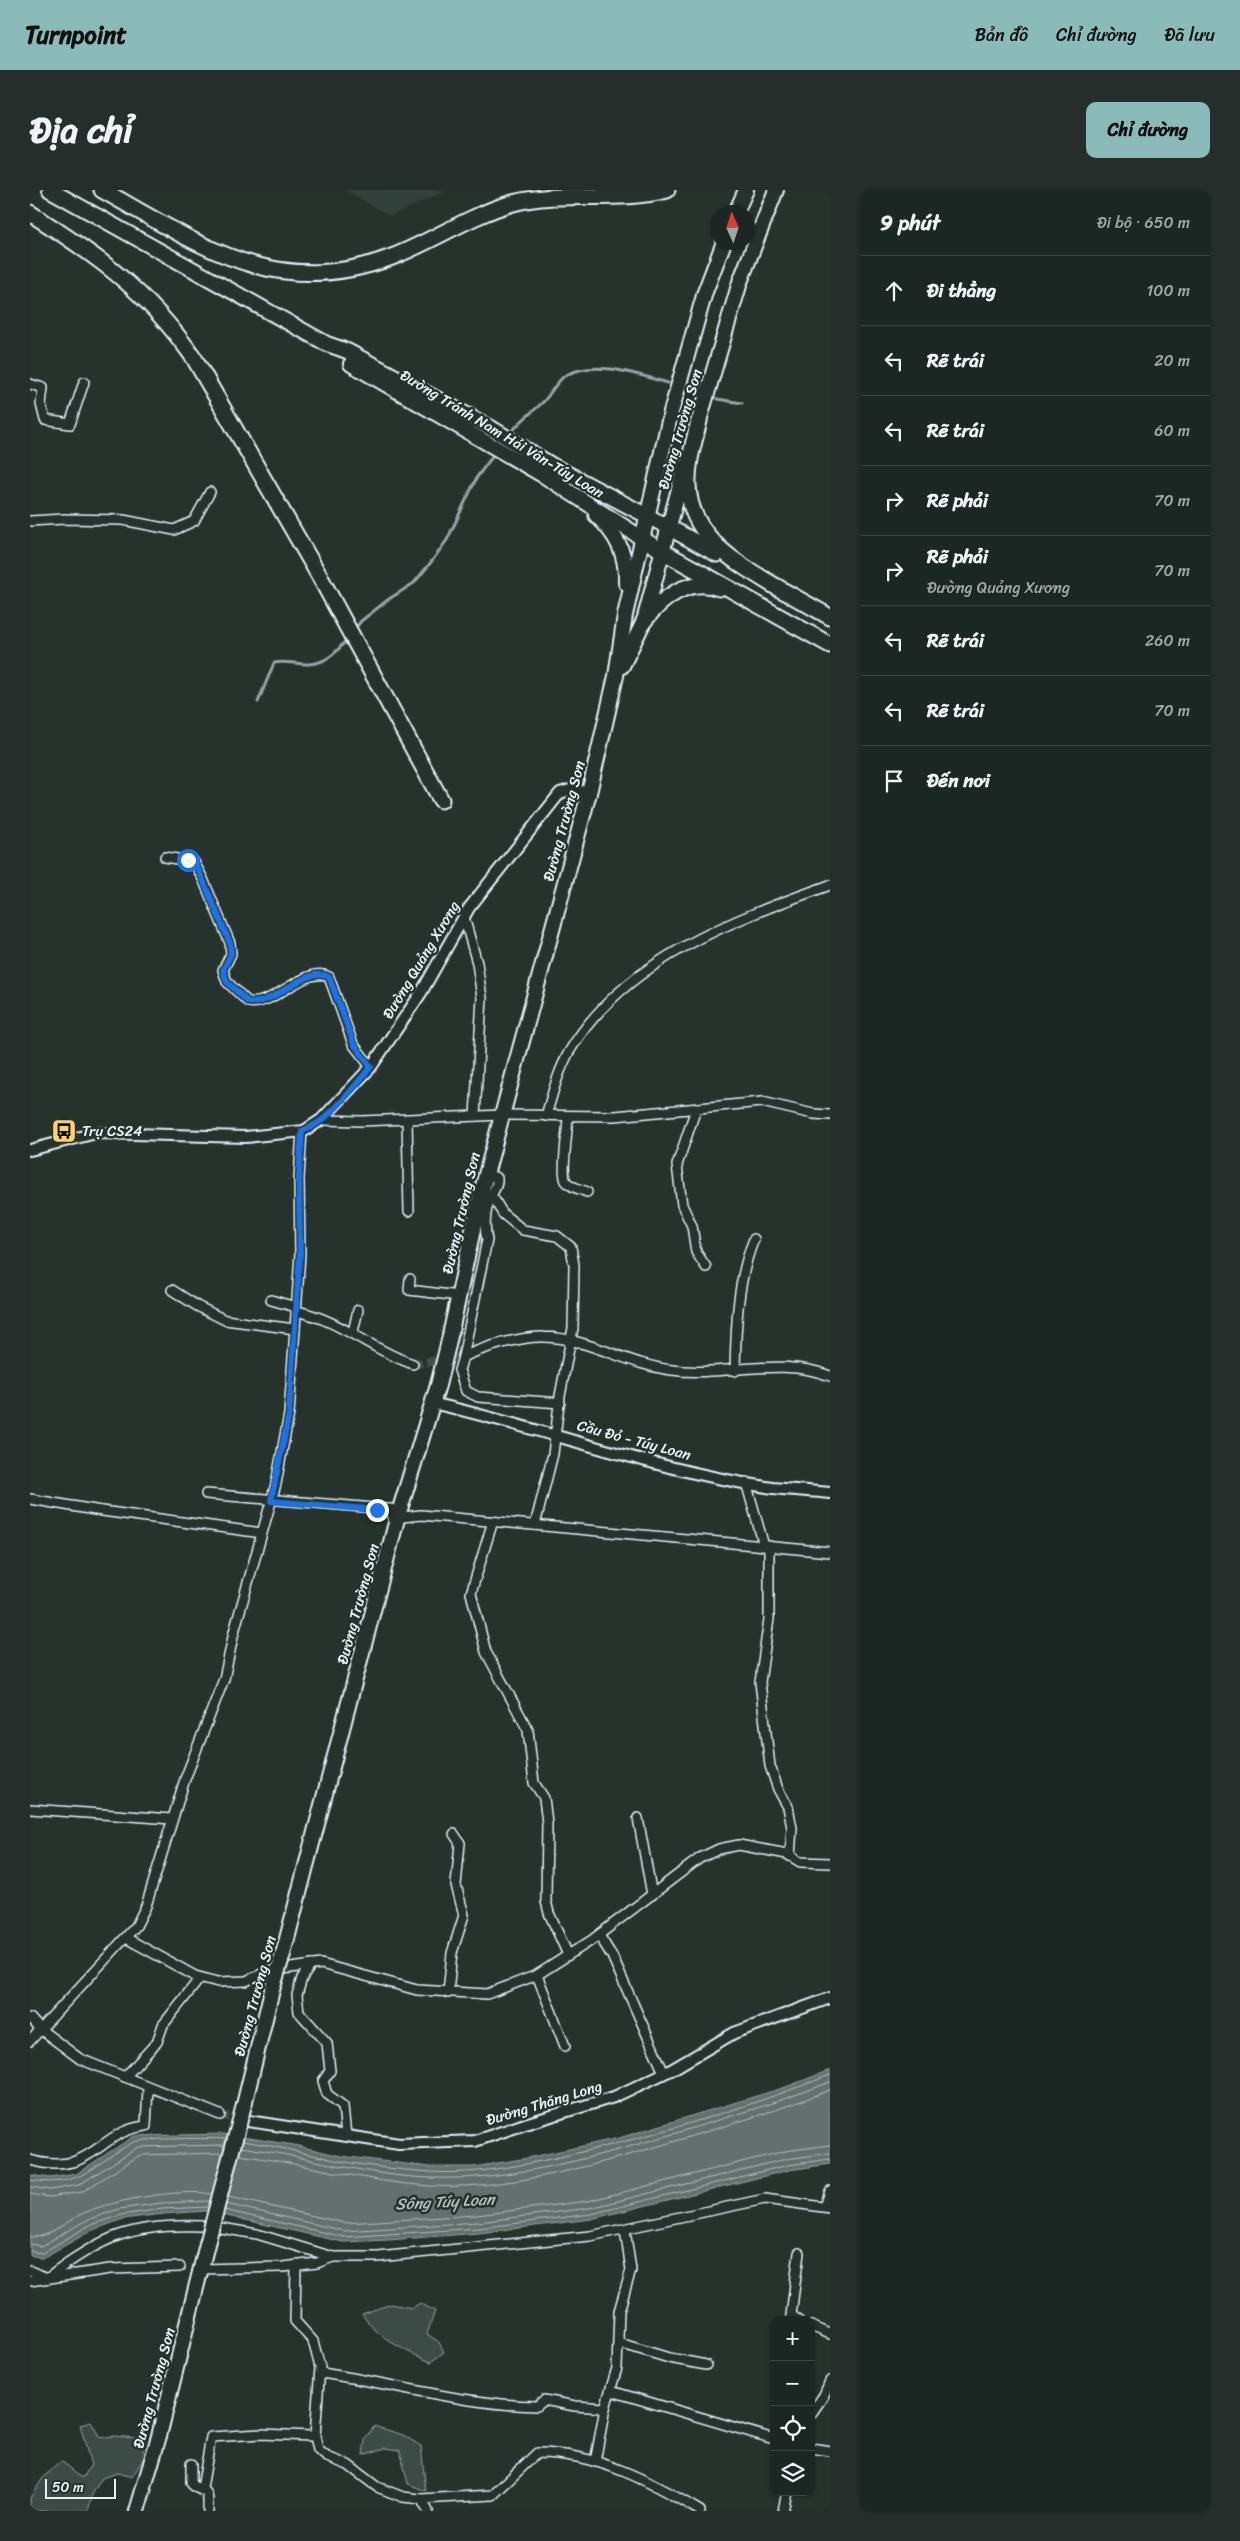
<!DOCTYPE html>
<html lang="vi">
<head>
<meta charset="utf-8">
<style>
	body { margin:0; font-family:Sriracha,sans-serif; background:#252e2a; color:#f1f3f6 }
	.controls { position:absolute; right:15px; bottom:15px; display:grid; overflow:hidden; border-radius:10px; box-shadow:0 1px 4px #0004 }
	.controls button { width:45px; height:45px; display:grid; place-items:center; padding:0; border:0; border-bottom:1px solid #3a4340; background:#1c2622; color:#f1f3f6; font:25px sans-serif }
	.compass { position:absolute; left:680px; top:15px; width:45px; height:45px; border-radius:50%; background:#1c2622; box-shadow:0 1px 4px #0004; rotate:357deg }
	.scale { position:absolute; left:15px; bottom:12px; width:71px; box-sizing:border-box; padding-left:5px; border:2px solid #e8f1f8; border-top:0; font-size:14px; line-height:18px; white-space:nowrap; color:#e8f1f8; -webkit-text-stroke:4px #26332d; paint-order:stroke }
	.stop { position:absolute; width:15px; height:15px; margin:-11px; border:4px solid #1a73e8; border-radius:50%; background:#fff }
	.stop.end { background:#1a73e8; border-color:#fff; box-shadow:0 1px 5px #0008 }
	.list { margin:0; padding:0; list-style:none }
	h2 { display:flex; justify-content:space-between; align-items:center; height:65px; margin:0; padding:0 20px; font-size:21px }
	h2 small { font-size:16px; font-weight:400; color:#a0a5a5 }
	.list li { display:grid; grid-template-columns:32px 1fr auto; gap:15px; align-items:center; box-sizing:border-box; height:70px; padding:0 20px; border-top:1px solid #3a4340 }
	.list b { display:block; font-size:19px; white-space:nowrap }
	.list p { margin:0; font-size:16px; white-space:nowrap; color:#a0a5a5 }
	.list em { font-size:16px; font-style:normal; color:#a0a5a5 }
	.icon { flex:none; width:28px; height:28px; fill:none; stroke:currentColor; stroke-width:2; stroke-linecap:round; stroke-linejoin:round }
	.map { position:relative; flex:none; width:800px; height:2321px; overflow:hidden; border-radius:10px }
	header { display:flex; align-items:center; gap:30px; box-sizing:border-box; height:70px; padding:0 25px; background:#8bbbb9; color:#111 }
	header strong { font-size:24px }
	nav { display:flex; gap:28px; margin-inline-start:auto; font-size:18px }
	.intro { display:flex; align-items:center; justify-content:space-between; box-sizing:border-box; height:120px; padding:0 30px }
	h1 { margin:0; font-size:35px }
	.button { padding:12px 22px; border-radius:10px; background:#8bbbb9; color:#111; font-size:18px; font-weight:700 }
	main { display:flex; gap:30px; padding:0 30px }
	aside { flex:1; background:#1c2622; border-radius:10px; box-shadow:0 1px 4px #0004 }
	.map>svg:first-child { display:block }
	.built { fill:#333f3a }
	.green { fill:#3e4b47; stroke:#939ea0 }
	.water { fill:#636f6d; stroke:#98a3a5 }
	.lines { fill:none; stroke-linecap:round; stroke-linejoin:round }
	.shore { stroke:#b3bdc0; stroke-width:1 }
	.stream { stroke:#98a3a5; stroke-width:3 }
	.minor-tunnel { stroke:#43504b; stroke-width:9; stroke-dasharray:9 4.5; stroke-linecap:butt }
	.minor-casing { stroke:#e8f1f8; stroke-width:12 }
	.tertiary-casing { stroke:#e8f1f8; stroke-width:14 }
	.trunk-casing { stroke:#e8f1f8; stroke-width:18 }
	.motorway-casing { stroke:#e8f1f8; stroke-width:19 }
	.minor { stroke:#26332d; stroke-width:9 }
	.tertiary { stroke:#26332d; stroke-width:10 }
	.trunk { stroke:#26332d; stroke-width:14 }
	.motorway { stroke:#26332d; stroke-width:15 }
	.trunk-bridge-casing { stroke:#e8f1f8; stroke-width:18; stroke-linecap:butt }
	.trunk-bridge { stroke:#26332d; stroke-width:14 }
	.route { stroke:#1a73e8; stroke-width:6 }
	.labels { text-anchor:middle; stroke-width:5; stroke-linejoin:round; paint-order:stroke }
	.street-label { font-size:15px; fill:#e8f1f8; stroke:#26332d }
	.poi-label { font-size:15px; fill:#e8f1f8; stroke:#26332d; text-anchor:start }
	.water-label { font-size:16px; font-style:italic; fill:#b3bdc0; stroke:#26332d }
</style>
</head>
<body>
<header>
<strong>Turnpoint</strong>
<nav><a>Bản đồ</a><a>Chỉ đường</a><a>Đã lưu</a></nav>
</header>
<div class="intro"><h1>Địa chỉ</h1><a class="button">Chỉ đường</a></div>
<main>
<div class="map">
<svg width="800" height="2321" viewBox="0 0 800 2321">
	<rect width="100%" height="100%" fill="#26332d"/>
	<filter id="ink" filterUnits="userSpaceOnUse"><feTurbulence type="fractalNoise" baseFrequency=".02" numOctaves="2"/><feDisplacementMap in="SourceGraphic" scale="10" xChannelSelector="R" yChannelSelector="G"/><feConvolveMatrix kernelMatrix="1 2 1 2 8 2 1 2 1" color-interpolation-filters="sRGB"/></filter>
	<g filter="url(#ink)">
		<path class="built" d="M315,0H413L414,2L360,26Z"/>
		<g class="green">
			<path d="M390,2113L405,2121L397,2144L409,2152L414,2162L401,2172C375,2161 347,2148 332,2124L361,2114L382,2118Z"/>
			<path d="M61,2232L70,2248L83,2246L106,2248L116,2265L102,2287L87,2283L72,2288L63,2303L58,2321H0V2308L13,2288L31,2271L53,2288L61,2275L50,2235Z"/>
			<path d="M344,2236L373,2245L391,2256L396,2301L378,2294L370,2260L355,2258L333,2265L335,2250Z"/>
		</g>
		<path class="water" d="M800,1880V1974L759,1980L561,2029L449,2043L358,2050L313,2052L175,2021L133,2024L93,2029L63,2040L12,2068L0,2065V1985L20,1988L46,1984L104,1946L193,1944L264,1955L311,1966L400,1977H444L498,1968L589,1948L756,1897Z"/>
		<g class="lines">
			<g class="shore">
				<path d="M213,1951C246,1956 277,1964 309,1971C338,1976 370,1980 400,1982C447,1985 493,1975 539,1965C627,1945 716,1918 800,1885"/>
				<path d="M211,1957C275,1966 337,1986 401,1988C486,1991 572,1965 653,1941C702,1926 752,1911 800,1892"/>
				<path d="M209,1965C273,1973 335,1992 400,1996C483,2000 573,1973 652,1949C702,1934 752,1919 800,1900"/>
				<path d="M0,1990C55,1999 62,1973 104,1952C113,1948 184,1948 196,1949"/>
				<path d="M0,1997L20,2000L49,1995L108,1957L195,1955"/>
				<path d="M0,2004L20,2007L52,2002L110,1965L193,1963"/>
				<path d="M198,2007L315,2033L447,2025L558,2011L755,1961L800,1955"/>
				<path d="M196,2014L315,2041L448,2032L560,2018L756,1969L800,1963"/>
				<path d="M194,2020L314,2047L449,2038L561,2024L758,1975L800,1969"/>
				<path d="M0,2047C21,2048 37,2030 56,2022C84,2010 152,1998 182,2004"/>
				<path d="M0,2054L11,2056L57,2030L89,2019L132,2013L180,2011"/>
				<path d="M0,2061L12,2063L60,2035L91,2025L132,2019L178,2017"/>
			</g>
			<g class="stream">
				<path d="M687,209L712,213"/>
				<path d="M480,244C489,231 502,223 513,212C521,204 527,190 536,185C565,169 609,185 638,193"/>
				<path d="M324,440L331,431L359,409L384,393L402,371L417,350L447,287L465,263"/>
				<path d="M228,512L244,473C257,470 267,475 279,474C297,473 307,462 317,449"/>
			</g>
			<g class="minor-tunnel">
				<path d="M383,1174L433,1167"/>
				<path d="M190,1925L214,1930"/>
			</g>
			<defs>
				<g id="minor">
					<path d="M0,194L13,198L11,214L15,230L40,234L54,192"/>
					<path d="M0,331L34,329L93,330L144,340L164,331L180,302"/>
					<path d="M135,667L164,672L173,689L200,753L201,764L193,780L197,792L218,812C243,818 276,774 299,787L323,854L341,877"/>
					<path d="M434,727L447,773L452,808L445,926"/>
					<path d="M666,919L647,975L652,1015L662,1036L666,1062L676,1077"/>
					<path d="M516,926C522,905 528,882 539,862C593,770 705,729 800,695"/>
					<path d="M538,926C538,939 531,984 536,991C540,997 550,999 557,1002"/>
					<path d="M291,930L332,931L472,925L585,926L732,912L783,924L800,925"/>
					<path d="M377,930L379,1021"/>
					<path d="M459,1008L464,1009L473,1024L493,1040L527,1046L541,1057L544,1075L543,1138L530,1206L523,1264L505,1335"/>
					<path d="M380,1089L379,1100L429,1106"/>
					<path d="M142,1100L167,1116L195,1130L265,1139"/>
					<path d="M241,1110L266,1117"/>
					<path d="M266,1121C311,1130 341,1160 383,1174"/>
					<path d="M323,1142L328,1120"/>
					<path d="M433,1167L457,1050C454,1038 455,1022 459,1010C462,1001 468,998 467,988L456,984"/>
					<path d="M705,1181C706,1136 707,1091 724,1049"/>
					<path d="M530,1213L448,1207L436,1201L429,1180L433,1167C454,1157 492,1146 514,1147C559,1148 598,1175 642,1180C694,1187 750,1166 800,1186"/>
					<path d="M716,1292L734,1356"/>
					<path d="M176,1304L357,1319H361L363,1328L391,1325L800,1362"/>
					<path d="M0,1309L65,1320L232,1343"/>
					<path d="M463,1331L441,1403L456,1462L498,1540L504,1593L514,1608L517,1633L516,1711L519,1723L538,1765"/>
					<path d="M739,1356V1429L730,1492L740,1576L748,1599L758,1617L762,1638L760,1666"/>
					<path d="M0,1619L142,1629"/>
					<path d="M608,1628L622,1705"/>
					<path d="M569,1745L582,1766L634,1883"/>
					<path d="M96,1748L165,1786L188,1792L216,1791L238,1781L291,1774L387,1800L457,1804L507,1785L562,1750L670,1668L689,1659L709,1655L757,1664L770,1672L800,1673"/>
					<path d="M281,1775L272,1788L267,1805L269,1822L297,1853L300,1881L293,1891L297,1904L313,1916L316,1946"/>
					<path d="M507,1785L535,1856"/>
					<path d="M418,1803L422,1763L434,1725L426,1695L430,1653L424,1644"/>
					<path d="M0,1828L10,1839L50,1869L190,1925"/>
					<path d="M0,1851L106,1736L116,1716L155,1589L194,1489L204,1442L246,1294L259,1224L265,1139L270,1064L269,988L272,941"/>
					<path d="M95,1887L127,1852L133,1835L170,1788"/>
					<path d="M0,1970C64,1988 66,1941 116,1936L118,1898"/>
					<path d="M795,2017L800,2001"/>
					<path d="M191,2038L227,2044L303,2067"/>
					<path d="M266,2075L265,2131L283,2151L290,2177L285,2246"/>
					<path d="M171,2079L253,2077L287,2073L303,2067H348L560,2046L735,2009L800,2018"/>
					<path d="M0,2081L17,2088C70,2047 103,2033 172,2036"/>
					<path d="M0,2091L80,2079L150,2077"/>
					<path d="M768,2130L761,2125L769,2063"/>
					<path d="M781,2136L800,2144"/>
					<path d="M589,2153L639,2168L676,2175"/>
					<path d="M291,2183C363,2193 434,2215 507,2216L514,2210L545,2216L575,2218"/>
					<path d="M581,2201L744,2249"/>
					<path d="M781,2224L794,2205L800,2191"/>
					<path d="M781,2258L800,2261"/>
					<path d="M565,2272L575,2218L587,2178L589,2121L601,2080L595,2040"/>
					<path d="M161,2274V2293C173,2307 179,2291 178,2321"/>
					<path d="M172,2298L181,2247L231,2244L281,2246H285L288,2260L297,2267L318,2275L347,2297L373,2307L391,2309L463,2305L507,2263C567,2263 620,2291 670,2321"/>
					<path d="M391,2309L398,2321"/>
					<path d="M753,2321L757,2302"/>
				</g>
				<g id="tertiary">
					<path d="M0,960L66,943L216,947L274,941L291,930L341,877L391,803L439,718L530,603L543,599L559,603"/>
					<path d="M402,1213C516,1239 627,1281 743,1298C762,1300 781,1301 800,1303"/>
					<path d="M218,1931L369,1954L445,1951L498,1933L584,1907L641,1880L704,1843L800,1808"/>
				</g>
				<g id="trunk">
					<path d="M20,0L297,154L317,161L461,238L523,276L638,337"/>
					<path d="M706,22L716,0"/>
					<path d="M321,174L516,287L632,361"/>
					<path d="M666,241L710,92L746,0"/>
					<path d="M566,325C587,345 597,364 596,393"/>
					<path d="M592,476L614,431L655,276"/>
					<path d="M418,1155L450,1007L559,603L586,486L595,425L641,222L675,102L694,52"/>
					<path d="M253,1764L367,1329L408,1195"/>
					<path d="M214,1915L242,1800"/>
					<path d="M107,2321L129,2246L177,2054"/>
				</g>
				<g id="motorway">
					<path d="M72,0C171,55 245,111 362,67C403,51 440,25 483,13C533,0 587,13 637,0"/>
					<path d="M0,23C69,67 116,100 164,168L290,387L411,610"/>
					<path d="M669,231C664,252 657,273 658,295C660,351 713,376 753,401"/>
					<path d="M638,337L687,364"/>
					<path d="M632,361L800,455"/>
					<path d="M745,396L800,427"/>
					<path d="M614,431C631,409 659,386 689,398"/>
				</g>
			</defs>
			<use href="#minor" class="minor-casing"/>
			<use href="#tertiary" class="tertiary-casing"/>
			<use href="#trunk" class="trunk-casing"/>
			<use href="#motorway" class="motorway-casing"/>
			<use href="#minor" class="minor"/>
			<use href="#tertiary" class="tertiary"/>
			<use href="#trunk" class="trunk"/>
			<use href="#motorway" class="motorway"/>
			<defs>
				<g id="trunk-bridge">
					<path d="M408,1195L418,1155"/>
					<path d="M242,1800L253,1764"/>
					<path d="M177,2054L214,1915"/>
				</g>
			</defs>
			<use href="#trunk-bridge" class="trunk-bridge-casing"/>
			<use href="#trunk-bridge" class="trunk-bridge"/>
		</g>
	</g>
	<g class="lines" filter="url(#ink)">
		<path class="route" d="M158,670L164,672L169,681L200,753L201,764L193,780L197,792L218,812C243,818 276,774 299,787L324,854L341,877C321,899 301,931 272,941L269,988L270,1064L259,1224L241,1311L347,1320"/>
	</g>
	<defs>
		<symbol id="bus-square" viewBox="-11 -11 22 22"><rect x="-9" y="-9" width="18" height="18" rx="4" fill="#ffd166" stroke="#26332d"/><path d="M-5-6H5V4H4V6H2V4H-2V6H-4V4H-5ZM-3.5-4V0h7V-4ZM-3.5 1.2v1.5H-2V1.2ZM2 1.2v1.5H3.5V1.2Z" fill="#111"/></symbol>
	</defs>
	<g fill-rule="evenodd">
		<use href="#bus-square" x="20" y="927" width="28" height="28"/>
	</g>
	<g class="labels">
		<g class="street-label">
			<text transform="translate(650 239) rotate(-74)" y="5">Đường Trường Sơn</text>
			<text transform="translate(472 244) rotate(31)" y="5">Đường Tránh Nam Hải Vân-Túy Loan</text>
			<text transform="translate(534 631) rotate(-75)" y="5">Đường Trường Sơn</text>
			<text transform="translate(391 770) rotate(-59)" y="5">Đường Quảng Xương</text>
			<text transform="translate(431 1023) rotate(-77)" y="5">Đường Trường Sơn</text>
			<text transform="translate(604 1250) rotate(15)" y="5">Cầu Đỏ - Túy Loan</text>
			<text transform="translate(328 1414) rotate(-75)" y="5">Đường Trường Sơn</text>
			<text transform="translate(225 1806) rotate(-75)" y="5">Đường Trường Sơn</text>
			<text transform="translate(514 1913) rotate(-17)" y="5">Đường Thăng Long</text>
			<text transform="translate(124 2198) rotate(-75)" y="5">Đường Trường Sơn</text>
		</g>
		<g class="poi-label">
			<text x="52" y="946">Trụ CS24</text>
		</g>
		<g class="water-label">
			<text transform="translate(415 2011) rotate(-3)" y="6">Sông Túy Loan</text>
		</g>
	</g>
</svg>
<div class="controls">
<button>+</button>
<button>−</button>
<button><svg class="icon" aria-label="locate" viewBox="0 0 24 24"><circle cx="12" cy="12" r="6"/><path d="M12 2v4M12 18v4M2 12h4M18 12h4"/></svg></button>
<button><svg class="icon" aria-label="layers" viewBox="0 0 24 24"><path d="M12 4l9 5-9 5-9-5zM3 14l9 5 9-5"/></svg></button>
</div>
<svg class="compass" viewBox="-18 -18 36 36"><path d="M0-13l5 13h-10z" fill="#e53935"/><path d="M0 13l5-13h-10z" fill="#a0a5a5"/></svg>
<div class="scale">50 m</div>
<div class="stop" style="left:158px;top:670px"></div>
<div class="stop end" style="left:347px;top:1320px"></div>
</div>
<aside>
<h2>9 phút<small>Đi bộ · 650 m</small></h2>
<ul class="list">
<li><svg class="icon" aria-label="ahead" viewBox="0 0 24 24"><path d="M12 20V5M6 11l6-6 6 6"/></svg><div><b>Đi thẳng</b></div><em>100 m</em></li>
<li><svg class="icon" aria-label="left" viewBox="0 0 24 24"><path d="M17 20v-9H6M10 6l-5 5 5 5"/></svg><div><b>Rẽ trái</b></div><em>20 m</em></li>
<li><svg class="icon" aria-label="left" viewBox="0 0 24 24"><path d="M17 20v-9H6M10 6l-5 5 5 5"/></svg><div><b>Rẽ trái</b></div><em>60 m</em></li>
<li><svg class="icon" aria-label="right" viewBox="0 0 24 24"><path d="M7 20v-9h11M14 6l5 5-5 5"/></svg><div><b>Rẽ phải</b></div><em>70 m</em></li>
<li><svg class="icon" aria-label="right" viewBox="0 0 24 24"><path d="M7 20v-9h11M14 6l5 5-5 5"/></svg><div><b>Rẽ phải</b><p>Đường Quảng Xương</p></div><em>70 m</em></li>
<li><svg class="icon" aria-label="left" viewBox="0 0 24 24"><path d="M17 20v-9H6M10 6l-5 5 5 5"/></svg><div><b>Rẽ trái</b></div><em>260 m</em></li>
<li><svg class="icon" aria-label="left" viewBox="0 0 24 24"><path d="M17 20v-9H6M10 6l-5 5 5 5"/></svg><div><b>Rẽ trái</b></div><em>70 m</em></li>
<li><svg class="icon" aria-label="arrive" viewBox="0 0 24 24"><path d="M6 21V4h12l-3 4 3 4H6"/></svg><div><b>Đến nơi</b></div></li>
</ul>
</aside>
</main>
</body>
</html>
